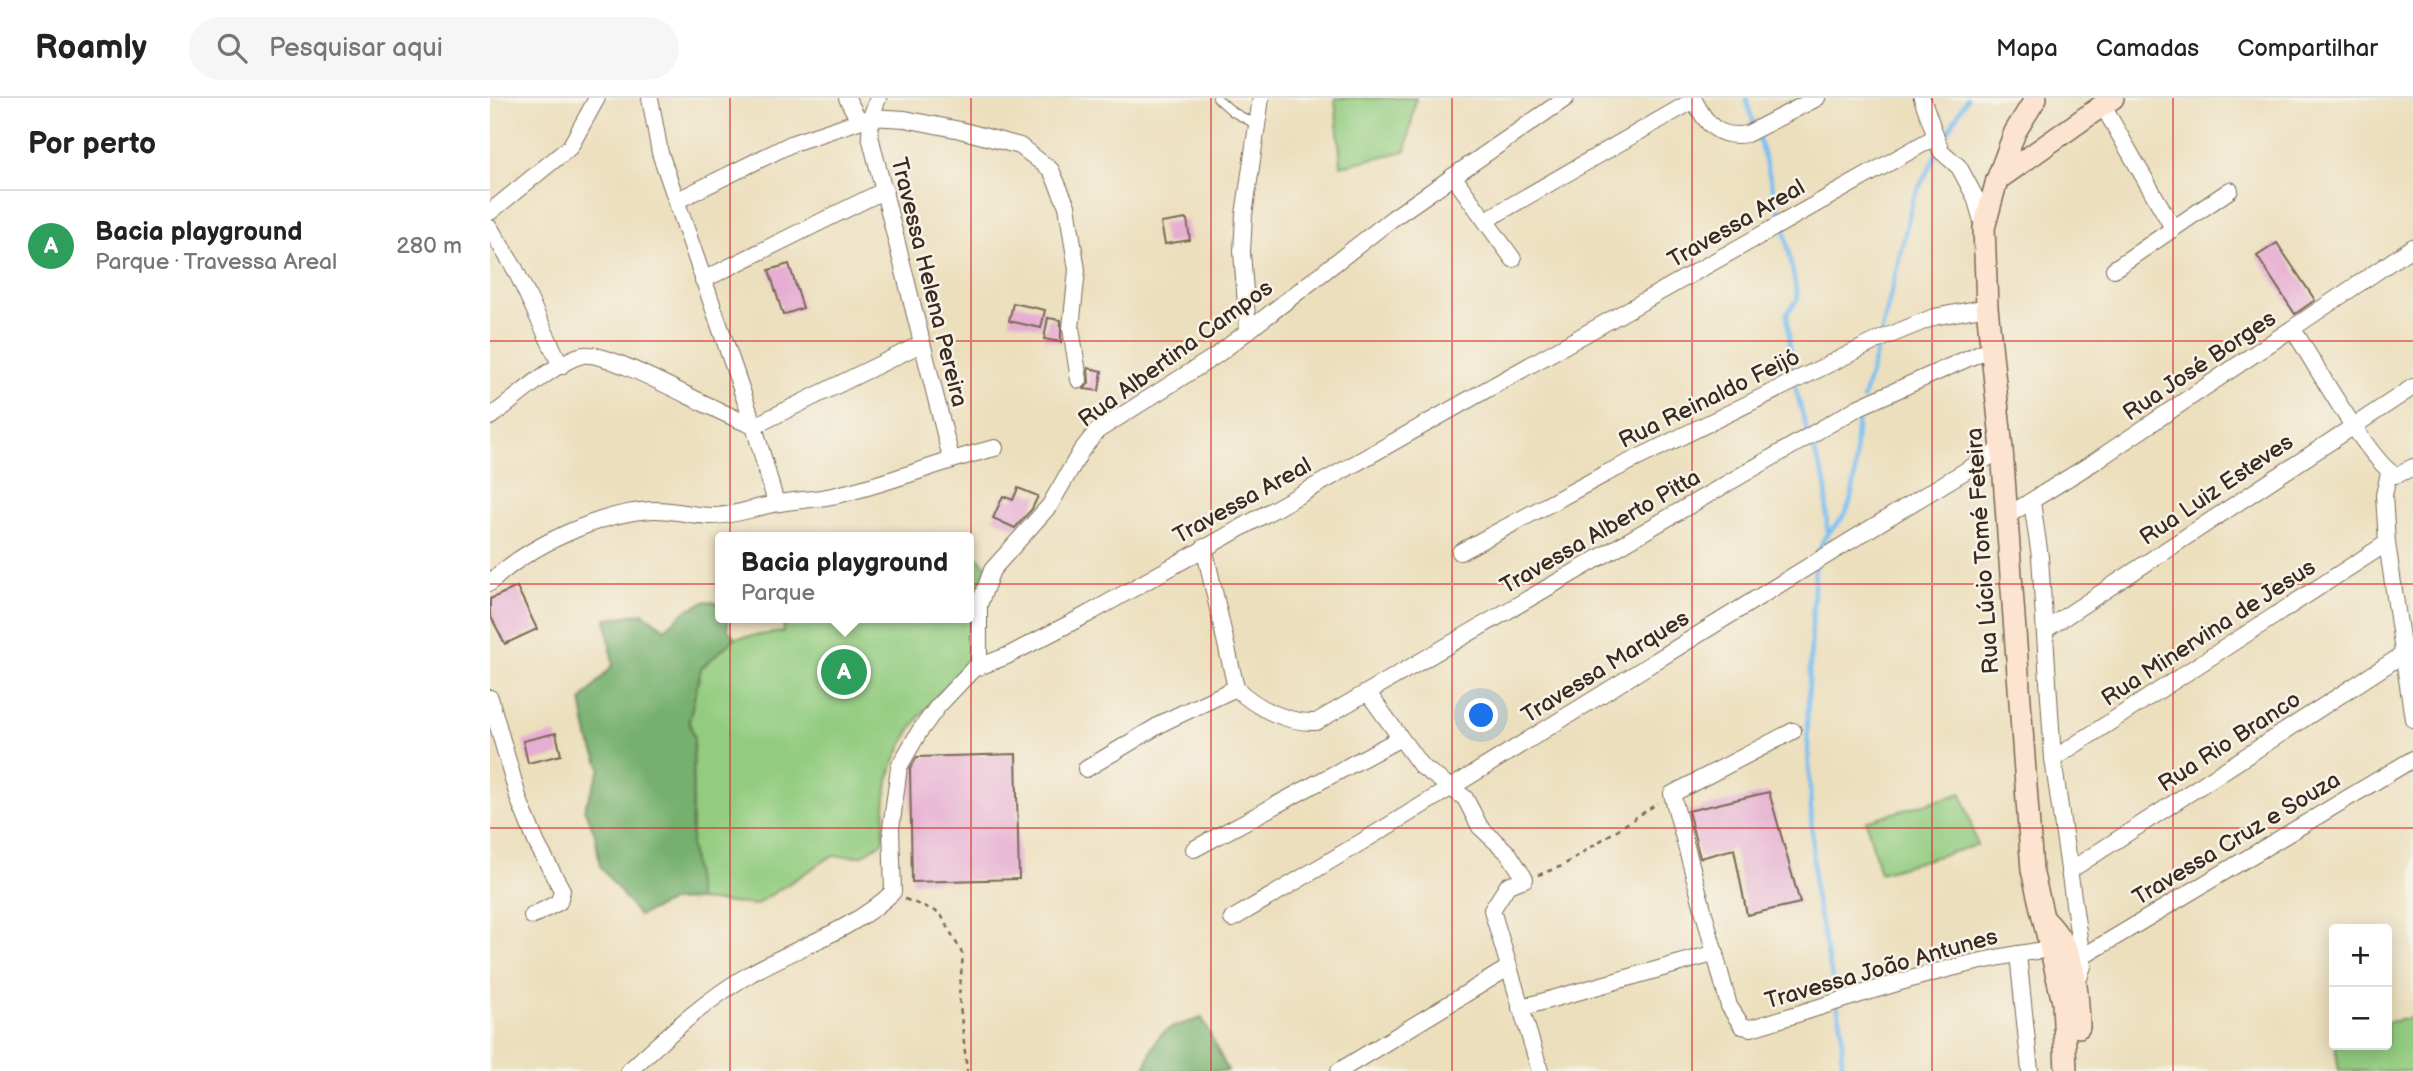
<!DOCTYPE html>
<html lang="pt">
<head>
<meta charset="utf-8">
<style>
	body { margin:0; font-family:"Balsamiq Sans",sans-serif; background:#f6f6f6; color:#222 }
	.controls { position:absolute; right:21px; bottom:21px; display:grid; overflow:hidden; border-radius:7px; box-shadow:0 4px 18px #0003 }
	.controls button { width:63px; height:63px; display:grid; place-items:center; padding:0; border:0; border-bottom:2px solid #e0e0e0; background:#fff; color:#222; font:35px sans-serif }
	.you { position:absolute; left:992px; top:618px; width:24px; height:24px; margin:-18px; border:5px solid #fff; border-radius:50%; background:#1a73e8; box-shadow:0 0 0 10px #1a73e833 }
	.badge { display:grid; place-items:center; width:46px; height:46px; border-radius:50%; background:#7c3aed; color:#fff; font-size:23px; font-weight:700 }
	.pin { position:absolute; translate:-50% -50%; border:4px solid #fff; box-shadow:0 2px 7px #0006 }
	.popup { position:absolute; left:225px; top:434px; width:259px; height:91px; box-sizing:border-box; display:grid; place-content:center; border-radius:7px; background:#fff; filter:drop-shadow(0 2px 5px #0005); font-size:23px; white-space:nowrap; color:#767676 }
	.popup b { font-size:26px; color:#222 }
	.popup::after { content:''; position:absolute; left:50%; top:100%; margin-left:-14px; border:14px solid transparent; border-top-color:#fff }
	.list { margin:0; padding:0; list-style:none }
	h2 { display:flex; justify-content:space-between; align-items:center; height:91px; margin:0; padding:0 28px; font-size:30px }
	h2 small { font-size:23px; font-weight:400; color:#767676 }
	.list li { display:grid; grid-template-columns:46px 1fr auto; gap:21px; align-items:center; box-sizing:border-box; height:112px; padding:0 28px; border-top:2px solid #e0e0e0 }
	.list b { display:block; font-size:26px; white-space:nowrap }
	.list p { margin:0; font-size:23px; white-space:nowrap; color:#767676 }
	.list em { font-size:23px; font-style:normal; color:#767676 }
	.icon { flex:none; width:38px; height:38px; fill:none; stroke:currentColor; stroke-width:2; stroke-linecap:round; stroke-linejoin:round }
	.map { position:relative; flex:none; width:1923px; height:973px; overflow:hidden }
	header { display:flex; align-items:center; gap:42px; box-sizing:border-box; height:98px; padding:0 35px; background:#fff; border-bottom:2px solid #e0e0e0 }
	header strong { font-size:33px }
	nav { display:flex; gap:38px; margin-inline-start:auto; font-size:24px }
	.search { width:490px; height:63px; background:#f6f6f6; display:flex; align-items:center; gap:18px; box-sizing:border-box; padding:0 24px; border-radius:38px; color:#767676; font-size:26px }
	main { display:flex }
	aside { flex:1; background:#fff }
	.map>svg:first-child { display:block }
	.green { fill:#93cc80; stroke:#677b4f; stroke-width:2 }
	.forest { fill:#76b06e; stroke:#586d46; stroke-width:2 }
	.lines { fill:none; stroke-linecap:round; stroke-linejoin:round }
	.stream { stroke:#78bff0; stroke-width:4.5 }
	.building { fill:#e6aed2 }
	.lane-casing { stroke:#796956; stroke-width:10 }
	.street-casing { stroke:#796956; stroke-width:18 }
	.secondary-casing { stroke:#796956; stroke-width:24 }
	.path { stroke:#796956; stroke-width:2.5; stroke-dasharray:5 5; stroke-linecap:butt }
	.lane { stroke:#fff; stroke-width:8 }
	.street { stroke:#fff; stroke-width:16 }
	.secondary { stroke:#fde4d0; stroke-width:21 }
	.grid { fill:none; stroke:#d62828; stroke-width:2; stroke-opacity:0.55 }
	.labels { text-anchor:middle; stroke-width:5; stroke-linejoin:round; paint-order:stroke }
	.street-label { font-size:23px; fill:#3b2a1e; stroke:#f7f3e8 }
</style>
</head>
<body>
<header>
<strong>Roamly</strong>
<div class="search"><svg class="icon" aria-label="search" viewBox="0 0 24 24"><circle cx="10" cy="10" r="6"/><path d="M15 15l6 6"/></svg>Pesquisar aqui</div>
<nav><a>Mapa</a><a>Camadas</a><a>Compartilhar</a></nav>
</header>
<main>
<aside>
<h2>Por perto<small></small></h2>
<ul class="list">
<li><span class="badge" style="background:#2e9e5b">A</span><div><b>Bacia playground</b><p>Parque · Travessa Areal</p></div><em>280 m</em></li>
</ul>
</aside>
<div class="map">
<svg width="1923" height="973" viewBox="0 0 1923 973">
	<rect width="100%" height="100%" fill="#f7f3e8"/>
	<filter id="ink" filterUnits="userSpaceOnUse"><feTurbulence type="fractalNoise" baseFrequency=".0143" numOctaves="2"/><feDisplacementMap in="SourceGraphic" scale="14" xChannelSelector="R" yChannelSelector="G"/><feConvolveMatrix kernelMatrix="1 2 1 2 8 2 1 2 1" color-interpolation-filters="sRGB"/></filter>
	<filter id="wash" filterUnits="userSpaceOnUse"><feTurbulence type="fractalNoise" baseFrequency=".00686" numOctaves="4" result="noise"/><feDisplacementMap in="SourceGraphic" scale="28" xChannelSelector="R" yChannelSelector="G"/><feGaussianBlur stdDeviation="1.57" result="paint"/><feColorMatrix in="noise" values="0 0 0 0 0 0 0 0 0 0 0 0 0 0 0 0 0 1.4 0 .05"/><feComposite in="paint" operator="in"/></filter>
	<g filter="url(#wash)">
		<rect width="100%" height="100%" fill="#ecdfbd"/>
		<g class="green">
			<path d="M845,0H926L916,53L851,68Z"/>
			<path d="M478,447L497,470L483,571C443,592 412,636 399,680C394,700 395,724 393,744L371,758H342L265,807L208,802L201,750L204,639L199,623L211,570L245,540L293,534L294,520H478Z"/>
			<path d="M1472,695L1487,747L1390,775L1376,723Z"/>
			<path d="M1923,920V973H1849L1845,947H1897V924Z"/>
		</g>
		<g class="forest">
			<path d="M217,503L230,506V520H238V531L245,540L211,570L199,623L204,639L201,750L208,802L182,803L149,818L110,768L105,735L94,711L111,670L98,639L91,603L123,567L116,521L153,515L175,531L198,511Z"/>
			<path d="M712,920L738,973H654C669,929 670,933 712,920Z"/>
		</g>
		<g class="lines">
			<g class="stream">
				<path d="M1256,0L1264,27"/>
				<path d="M1267,35L1292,121"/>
				<path d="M1452,45L1477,0"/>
				<path d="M1294,129L1308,201L1297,215L1303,279"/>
				<path d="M1391,237L1423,101L1448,53"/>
				<path d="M1305,288L1317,333"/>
				<path d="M1373,301L1389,245"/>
				<path d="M1320,342L1336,385L1337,431"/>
				<path d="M1328,457C1333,431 1349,430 1357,412C1371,380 1361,345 1370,313"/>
				<path d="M1325,469L1317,626L1325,797L1346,899"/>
				<path d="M1347,907L1352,930V973"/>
			</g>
		</g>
		<g id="blocks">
			<g class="building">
				<path d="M697,121L700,142L675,146L671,125Z"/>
				<path d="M1787,145L1825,202L1805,216L1767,158Z"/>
				<path d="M299,166L313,210L293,217L279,172Z"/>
				<path d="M523,205L555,212L551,230L519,223Z"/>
				<path d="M558,220L571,222V244L554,241Z"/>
				<path d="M598,270L612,273L609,293L594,291L599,285Z"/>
				<path d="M528,390L548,398L542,411L525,430L503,420L513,398L523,402Z"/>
				<path d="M27,489L47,531L15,546L0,517V501Z"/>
				<path d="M66,635L71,657L38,665L33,643Z"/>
				<path d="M526,656L529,781L422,784L420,671L427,659Z"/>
				<path d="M1279,694L1310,805L1257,817L1244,751L1210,760L1198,713Z"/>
			</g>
		</g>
	</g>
	<g filter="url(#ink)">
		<use href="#blocks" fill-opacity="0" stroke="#796956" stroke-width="2"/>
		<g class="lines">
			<defs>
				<path id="lane" d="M727,0L743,14L767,27"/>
				<g id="street">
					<path d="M160,0L170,55L264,328L286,405"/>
					<path d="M357,0L368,21"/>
					<path d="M388,0L381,19L380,38L461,360"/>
					<path d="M1432,0L1451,53L1469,69L1485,99L1494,130"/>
					<path d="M1613,8L1683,130"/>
					<path d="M963,78L1023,161"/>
					<path d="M188,102L303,45L381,19L415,21L470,32L530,48L561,72L577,108L587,172L581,230L589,282"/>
					<path d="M0,114L80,49L107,0"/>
					<path d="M996,122L1204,2C1216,26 1228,41 1257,36L1327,0"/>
					<path d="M0,130L25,171L71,268"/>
					<path d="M1624,171L1740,92"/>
					<path d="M213,182L395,92"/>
					<path d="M1803,231C1819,256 1884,372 1907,377L1923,369"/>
					<path d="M758,233L752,154L754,117L771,0"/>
					<path d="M0,319C25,302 64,264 93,257C120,252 227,316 264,328L431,246"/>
					<path d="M1899,375L1894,397L1897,445L1923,621"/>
					<path d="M1542,404L1550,459L1563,661L1593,868L1586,889"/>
					<path d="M1517,418L1604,364L1923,149"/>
					<path d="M714,449L746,590C766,610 797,625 826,624L1369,309L1501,250"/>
					<path d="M970,454L1115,376L1388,242L1444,219L1497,209"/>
					<path d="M0,485C36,449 111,414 163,412C182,411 202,418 221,418C243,418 263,410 284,406C303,402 323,402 342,398C396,387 450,363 505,350"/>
					<path d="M1555,532L1923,289"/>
					<path d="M489,569V507L502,472L560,407L591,353L607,333L727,257L903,120L1076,0"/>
					<path d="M878,595L931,668L975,700L990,729L1019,756L1035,781L1018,787L1002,812L1050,973"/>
					<path d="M0,600L29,702L47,746L72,792L69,804L42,818"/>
					<path d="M1303,633L1182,696L1239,908L1252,928L1261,930C1364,900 1464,861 1571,850"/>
					<path d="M1563,661L1897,445"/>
					<path d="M596,671L676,623L746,590"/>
					<path d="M704,751L909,641"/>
					<path d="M1579,773L1923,550"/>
					<path d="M742,821C1002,669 1253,505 1512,351"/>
					<path d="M1528,856L1540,973"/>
					<path d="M1592,859L1923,661"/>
					<path d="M1030,910L1226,855"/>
					<path d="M139,973C177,938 215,902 260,876C307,849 364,832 403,794L401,731L409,669L429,634L448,608L483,571L517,558L598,516L1445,39"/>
					<path d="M849,973L1018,870"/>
				</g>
				<g id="secondary">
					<path d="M1546,0L1525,34L1507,82L1494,130L1497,209L1512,351L1542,772L1573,904L1576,973"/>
					<path d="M1507,82L1623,0"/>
					<path d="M1556,823C1585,852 1588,889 1589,929"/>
				</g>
			</defs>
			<use href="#lane" class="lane-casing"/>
			<use href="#street" class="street-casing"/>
			<use href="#secondary" class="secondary-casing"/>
			<g class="path">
				<path d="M1048,777L1072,768L1168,705"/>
				<path d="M415,801L450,815L473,857L469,898L477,973"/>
			</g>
			<use href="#lane" class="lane"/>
			<use href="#street" class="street"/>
			<use href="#secondary" class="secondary"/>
		</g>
	</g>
	<path class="grid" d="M240,0V973M481,0V973M721,0V973M962,0V973M1202,0V973M1442,0V973M1683,0V973M0,243H1923M0,486H1923M0,730H1923"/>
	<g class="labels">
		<g class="street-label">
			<text transform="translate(1246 125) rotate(-30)" y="8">Travessa Areal</text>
			<text transform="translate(440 184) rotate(76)" y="8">Travessa Helena Pereira</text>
			<text transform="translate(685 255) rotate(-36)" y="8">Rua Albertina Campos</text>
			<text transform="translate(1709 267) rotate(-34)" y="8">Rua José Borges</text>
			<text transform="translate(1219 300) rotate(-26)" y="8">Rua Reinaldo Feijó</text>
			<text transform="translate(1726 391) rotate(-34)" y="8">Rua Luiz Esteves</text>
			<text transform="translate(752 402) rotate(-29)" y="8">Travessa Areal</text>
			<text transform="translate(1110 433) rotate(-30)" y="8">Travessa Alberto Pitta</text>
			<text transform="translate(1492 453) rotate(-94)" y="8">Rua Lúcio Tomé Feteira</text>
			<text transform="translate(1718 534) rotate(-33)" y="8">Rua Minervina de Jesus</text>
			<text transform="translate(1115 568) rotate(-32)" y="8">Travessa Marques</text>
			<text transform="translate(1739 643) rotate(-33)" y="8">Rua Rio Branco</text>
			<text transform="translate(1746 740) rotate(-31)" y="8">Travessa Cruz e Souza</text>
			<text transform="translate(1391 870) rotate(-16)" y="8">Travessa João Antunes</text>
		</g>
	</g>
</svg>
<div class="controls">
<button>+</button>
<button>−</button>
</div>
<div class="you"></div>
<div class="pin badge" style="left:354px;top:574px;background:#2e9e5b">A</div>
<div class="popup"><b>Bacia playground</b>Parque</div>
</div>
</main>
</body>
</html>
